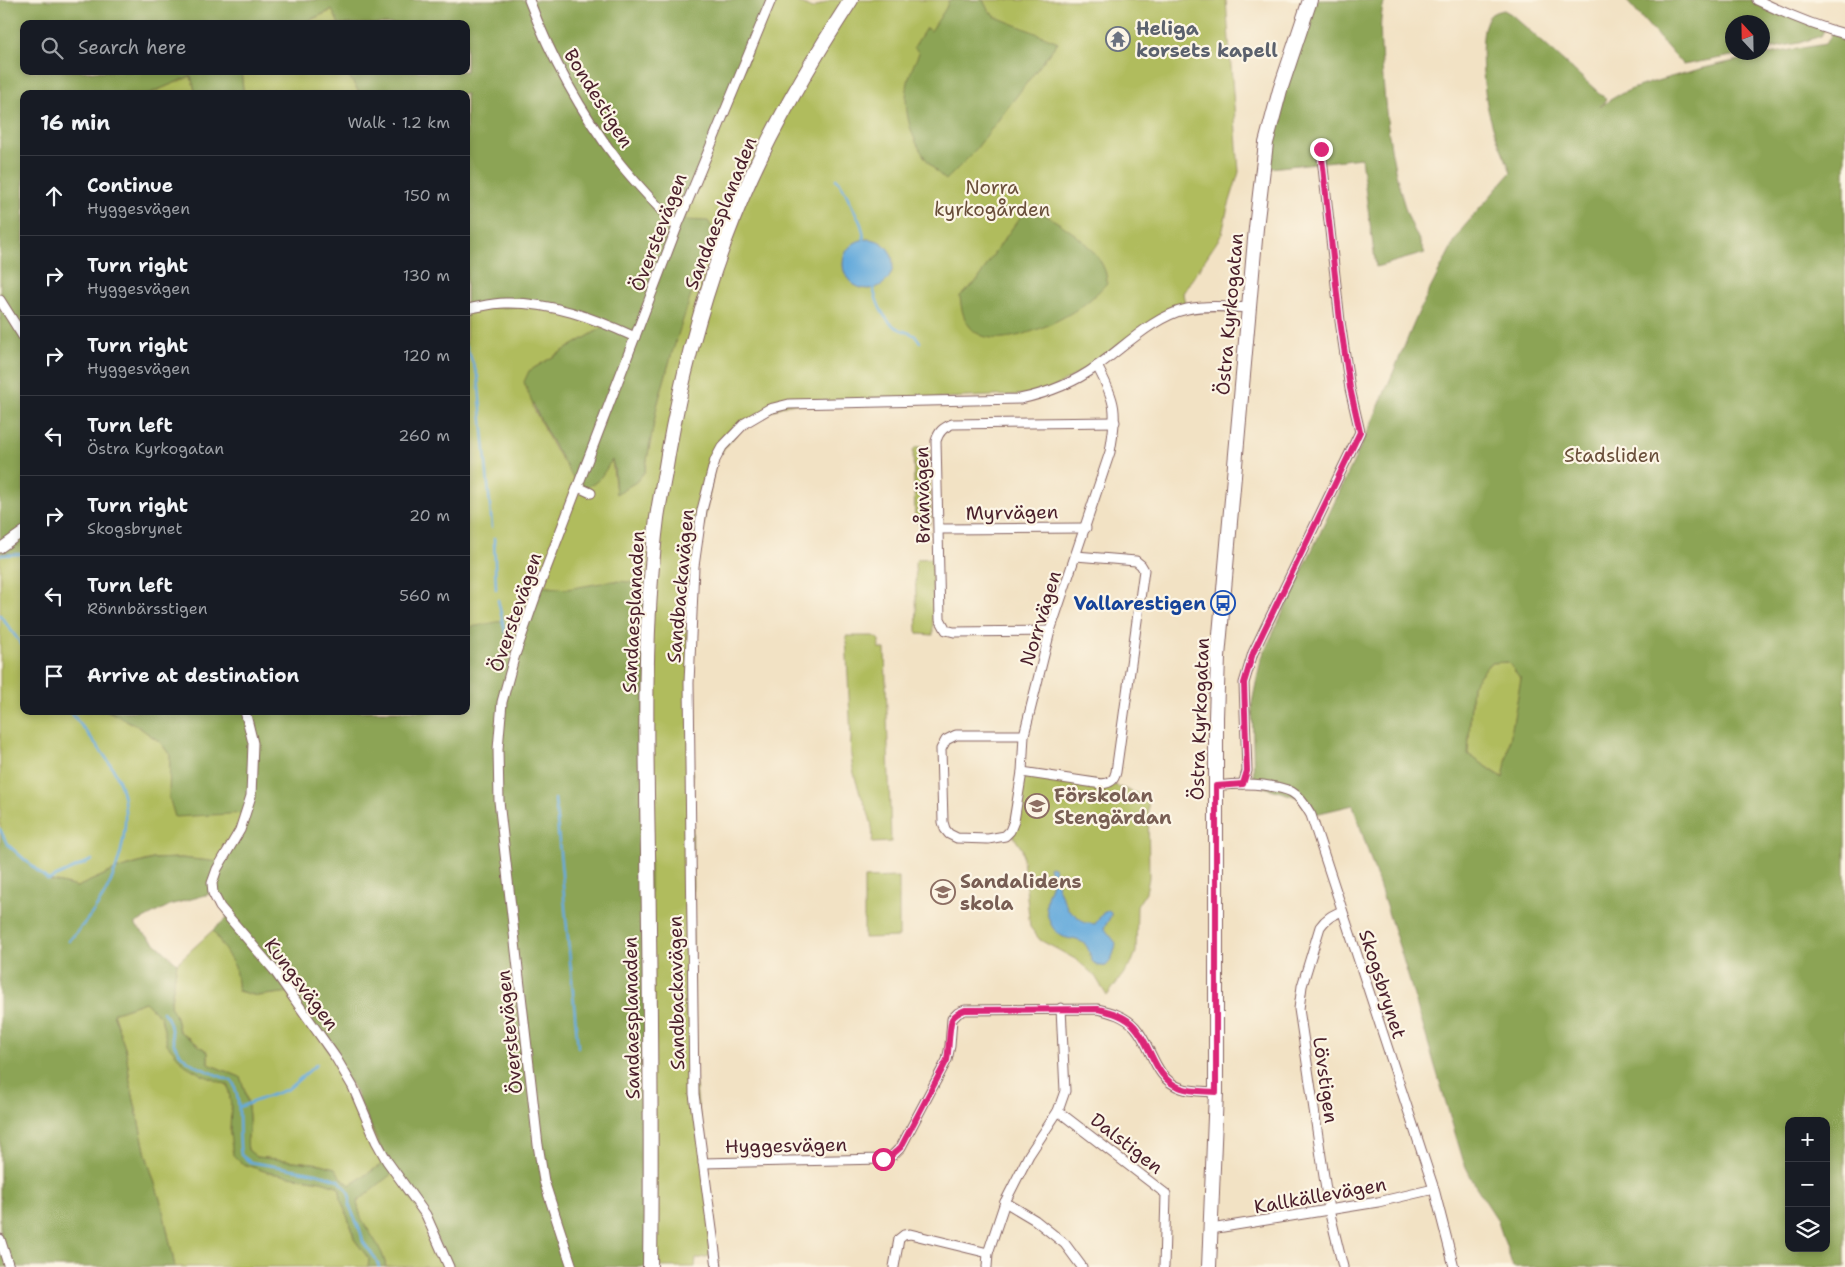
<!DOCTYPE html>
<html lang="en">
<head>
<meta charset="utf-8">
<style>
	body { margin:0; font-family:"Shantell Sans",sans-serif; background:#20242c; color:#f1f3f6 }
	.controls { position:absolute; right:15px; bottom:15px; display:grid; overflow:hidden; border-radius:10px; box-shadow:0 2px 8px #0003 }
	.controls button { width:45px; height:45px; display:grid; place-items:center; padding:0; border:0; border-bottom:1px solid #363941; background:#171b24; color:#f1f3f6; font:25px sans-serif }
	.compass { position:absolute; left:1725px; top:15px; width:45px; height:45px; border-radius:50%; background:#171b24; box-shadow:0 2px 8px #0003; rotate:338deg }
	.stop { position:absolute; width:15px; height:15px; margin:-11px; border:4px solid #db2777; border-radius:50%; background:#fff }
	.stop.end { background:#db2777; border-color:#fff; box-shadow:0 1px 5px #0008 }
	.list { margin:0; padding:0; list-style:none }
	h2 { display:flex; justify-content:space-between; align-items:center; height:65px; margin:0; padding:0 20px; font-size:21px }
	h2 small { font-size:16px; font-weight:400; color:#9ea1a6 }
	.list li { display:grid; grid-template-columns:32px 1fr auto; gap:15px; align-items:center; box-sizing:border-box; height:80px; padding:0 20px; border-top:1px solid #363941 }
	.list b { display:block; font-size:19px; white-space:nowrap }
	.list p { margin:0; font-size:16px; white-space:nowrap; color:#9ea1a6 }
	.list em { font-size:16px; font-style:normal; color:#9ea1a6 }
	.icon { flex:none; width:28px; height:28px; fill:none; stroke:currentColor; stroke-width:2; stroke-linecap:round; stroke-linejoin:round }
	.map { position:relative; flex:none; width:1845px; height:1267px; overflow:hidden }
	.search { position:absolute; background:#171b24; box-shadow:0 2px 8px #0003; left:20px; top:20px; width:450px; height:55px; display:flex; align-items:center; gap:12px; box-sizing:border-box; padding:0 18px; border-radius:10px; color:#9ea1a6; font-size:19px }
	.panel { position:absolute; background:#171b24; box-shadow:0 2px 8px #0003; left:20px; top:90px; width:450px; height:625px; border-radius:10px }
	.map>svg:first-child { display:block }
	.green { fill:#b0bc5d; stroke:#7d6e44 }
	.forest { fill:#8ca454; stroke:#6b6240; fill-rule:evenodd }
	.water { fill:#66abdc; stroke:#586584 }
	.lines { fill:none; stroke-linecap:round; stroke-linejoin:round }
	.stream { stroke:#66abdc; stroke-width:2.5 }
	.street-casing { stroke:#856361; stroke-width:11 }
	.secondary-casing { stroke:#856361; stroke-width:16 }
	.street { stroke:#fff; stroke-width:9 }
	.secondary { stroke:#fff; stroke-width:14 }
	.route { stroke:#db2777; stroke-width:6 }
	.labels { text-anchor:middle; stroke-width:4.5; stroke-linejoin:round; paint-order:stroke }
	.worship-label { font-size:19px; font-weight:bold; fill:#5b616d; stroke:#fcf5e5; text-anchor:start }
	.street-label { font-size:19px; fill:#4a1f2b; stroke:#fcf5e5 }
	.park-label { font-size:19px; fill:#694e3a; stroke:#fcf5e5 }
	.transit-label { font-size:19px; font-weight:bold; fill:#164399; stroke:#fcf5e5; text-anchor:end }
	.education-label { font-size:19px; font-weight:bold; fill:#785e54; stroke:#fcf5e5; text-anchor:start }
</style>
</head>
<body>
<div class="map">
<svg width="1845" height="1267" viewBox="0 0 1845 1267">
	<rect width="100%" height="100%" fill="#fcf5e5"/>
	<filter id="ink" filterUnits="userSpaceOnUse"><feTurbulence type="fractalNoise" baseFrequency=".02" numOctaves="2"/><feDisplacementMap in="SourceGraphic" scale="10" xChannelSelector="R" yChannelSelector="G"/><feConvolveMatrix kernelMatrix="1 2 1 2 8 2 1 2 1" color-interpolation-filters="sRGB"/></filter>
	<filter id="wash" filterUnits="userSpaceOnUse"><feTurbulence type="fractalNoise" baseFrequency=".0096" numOctaves="4" result="noise"/><feDisplacementMap in="SourceGraphic" scale="20" xChannelSelector="R" yChannelSelector="G"/><feGaussianBlur stdDeviation="1.12" result="paint"/><feColorMatrix in="noise" values="0 0 0 0 0 0 0 0 0 0 0 0 0 0 0 0 0 1.4 0 .05"/><feComposite in="paint" operator="in"/></filter>
	<g filter="url(#wash)">
		<rect width="100%" height="100%" fill="#f2e2c4"/>
		<g class="green">
			<path d="M771,0H793L812,9L830,0H1226L1239,172L1227,211L1222,234L1183,293L1186,309L1157,322L1111,354L1043,394L788,404L745,423L715,460L692,590L693,1061L715,1255L696,1259L695,1267H650L567,589L539,586L514,658L472,627L466,628V309L542,305L607,325L529,371L533,407L553,446L579,486L612,460L616,493L636,482L645,471L657,406L671,356L684,220Z"/>
			<path d="M333,10L339,24H301Z"/>
			<path d="M241,71H346L360,94H247L243,90Z"/>
			<path d="M191,76L196,94H148Z"/>
			<path d="M916,447H929L931,523H917L915,520L913,450Z"/>
			<path d="M0,553L24,554V711H108L136,725L160,742L170,755V770L247,813L221,862L181,858L152,859L115,870L77,887L48,880L7,844L0,829Z"/>
			<path d="M932,558L933,635L919,634L917,631L915,562L918,559Z"/>
			<path d="M846,636H874L879,639V649H885L891,842L872,843C875,825 867,810 860,793C854,777 849,756 851,738Z"/>
			<path d="M1508,662L1521,679L1504,778L1468,755L1472,685L1490,663Z"/>
			<path d="M1022,772L1109,783L1148,798L1149,878L1146,892L1137,906L1136,952L1132,962L1107,996L1095,976L1077,960L1040,940L1030,927L1022,849L1010,831Z"/>
			<path d="M899,877V937L864,938V878Z"/>
			<path d="M213,930L236,967L238,991L257,996L289,992L336,1058L387,1161L350,1185L340,1176L335,1168L321,1164L257,1157L248,1150C246,1138 249,1138 249,1127C250,1112 246,1091 240,1077L208,1064V1052L179,1031L175,1014L170,1007L177,963Z"/>
			<path d="M145,1002L161,1017L162,1023L221,1082L228,1085L231,1105L230,1134L241,1163L270,1173L321,1181L337,1186L340,1190L341,1200L352,1229L354,1239L369,1259L368,1267H175L162,1206L146,1155L130,1082L126,1051L113,1013Z"/>
			<path d="M394,1171L409,1190L449,1267H386C384,1253 374,1240 367,1228C361,1221 359,1211 357,1202Z"/>
		</g>
		<g class="forest">
			<path d="M0,0H771L684,220L708,221L713,229L671,356L657,406L645,471L636,482L616,494L614,468L612,460C603,473 597,489 579,487C558,453 538,420 524,382L529,371L607,325L542,305L466,309V94H360L346,71H466V24H339L332,10L301,24H24V71H241L243,89L247,94H196L191,76L148,94H24V554L0,553Z"/>
			<path d="M949,0H983L988,10L996,17L1058,42L973,153L946,180C918,158 900,118 908,82C910,72 915,62 919,53L914,47L926,28L931,31L946,8Z"/>
			<path d="M1310,0H1385C1378,19 1381,44 1382,64C1385,111 1390,158 1404,204C1408,220 1418,237 1425,253L1376,267L1361,158L1262,169Z"/>
			<path d="M1626,0H1757L1825,29L1821,36L1799,43L1763,50L1762,22H1732V52L1748,53L1683,65Z"/>
			<path d="M1504,10L1511,14L1606,99L1600,107C1620,91 1643,85 1667,78C1718,63 1772,53 1825,44L1832,34L1845,38V1267H1513L1497,1219L1475,1185L1464,1163L1400,949L1353,805L1311,815L1297,797L1254,784L1252,703L1261,659L1373,420L1420,309L1453,244L1462,229L1511,172C1504,154 1495,136 1490,117C1484,97 1477,37 1488,18C1492,12 1498,11 1504,10ZM1508,662L1521,679L1503,778L1468,754L1472,685L1490,663ZM1789,1121H1826V1248H1789Z"/>
			<path d="M1028,206C1054,218 1108,250 1107,283C1100,290 1094,297 1087,302C1065,320 995,356 971,328C963,319 961,308 960,296L978,280L993,255Z"/>
			<path d="M613,581L632,582L650,591V1267H449L438,1241L394,1172L357,1202C359,1211 361,1221 367,1228C374,1239 384,1253 386,1267H368L369,1259L354,1239L352,1229L341,1200L340,1190L337,1186L321,1181L270,1173L241,1163L233,1155L230,1134L231,1105L228,1085L202,1075L185,1065L167,1044L161,1017L145,1002L113,1013L126,1051L130,1082L146,1155L162,1206L175,1267H0V829L7,844L48,880L77,887L115,870L153,859L181,858L221,862L247,813L175,817L169,797L170,755L160,742L136,725L108,711H466V628L502,621L514,657L539,586L567,589ZM213,893L228,917L213,930L235,967L238,991L257,996L290,992L353,1087L387,1161L350,1185L340,1176L335,1168L321,1164L257,1157L248,1150C246,1138 249,1137 249,1127C250,1111 246,1091 240,1077L208,1064V1052L179,1031L175,1014L170,1006L177,963L134,924L170,905Z"/>
		</g>
		<g class="water">
			<circle cx="868" cy="264" r="25"/>
			<path d="M1051,866L1054,867L1058,888L1068,909L1085,923L1095,924L1103,913L1109,910L1111,913V916L1104,928L1116,943C1115,950 1112,961 1106,966C1087,968 1093,953 1085,944C1078,938 1067,940 1060,935C1049,928 1044,908 1047,897C1048,892 1051,887 1052,882C1053,877 1050,872 1049,867Z"/>
		</g>
		<g class="lines">
			<g class="stream">
				<path d="M836,179C846,189 846,195 852,206C858,218 863,225 864,239"/>
				<path d="M873,288C877,303 883,320 897,328C906,333 915,332 920,342"/>
				<path d="M466,345L478,377L492,527"/>
				<path d="M494,538L496,589"/>
				<path d="M0,556L2,555L24,554"/>
				<path d="M498,600L505,632"/>
				<path d="M0,615L24,648"/>
				<path d="M555,799L578,1047"/>
				<path d="M0,829L7,844L48,880L92,860"/>
				<path d="M69,941C85,923 101,904 111,881C126,846 133,801 112,767C100,747 84,730 70,711"/>
				<path d="M163,1012C174,1025 169,1030 174,1044C184,1067 214,1072 233,1082C243,1106 237,1130 241,1155L250,1162L316,1173L339,1180L350,1194V1207L361,1233L363,1242L376,1259L379,1267"/>
				<path d="M239,1107L288,1089L317,1064"/>
			</g>
		</g>
	</g>
	<g filter="url(#ink)">
		<g class="lines">
			<defs>
				<g id="street">
					<path d="M529,0C551,58 580,111 618,161C636,184 657,205 677,227"/>
					<path d="M1757,0C1786,14 1814,26 1845,34"/>
					<path d="M0,300L24,338"/>
					<path d="M466,309C479,307 492,303 505,303C551,302 594,318 635,337"/>
					<path d="M578,487L591,493"/>
					<path d="M939,529L1086,528"/>
					<path d="M0,548L24,531"/>
					<path d="M1050,631L954,632L946,630L940,619L936,441C939,431 943,428 952,424L1115,422"/>
					<path d="M245,711L253,743L251,796L240,830L217,869L212,883L213,893L220,907L274,970L336,1058L353,1087L376,1141L387,1161L426,1215L449,1267"/>
					<path d="M1024,735H956L946,740L941,749L943,822L945,829L949,834L957,838L988,839L1005,836L1010,831L1014,821L1022,772L1024,735L1050,631L1110,452C1117,412 1117,403 1097,366"/>
					<path d="M1022,772L1102,784C1110,783 1114,781 1116,772L1144,570L1141,565L1136,561L1076,556"/>
					<path d="M1243,784L1247,771L1244,683L1253,653L1360,432L1350,389L1340,321L1321,149"/>
					<path d="M1216,786C1232,784 1247,783 1263,785C1290,789 1297,790 1311,815L1434,1189L1454,1267"/>
					<path d="M1342,911C1333,915 1326,918 1320,927L1302,986L1299,1009L1329,1210L1343,1267"/>
					<path d="M1058,1111L1166,1194L1164,1267"/>
					<path d="M703,1163L883,1159L893,1155L901,1147L947,1060L950,1046L952,1019L958,1013L965,1010L1097,1009C1111,1012 1125,1016 1135,1027C1152,1046 1154,1079 1181,1088C1192,1092 1205,1091 1216,1092"/>
					<path d="M1005,1202L1035,1220L1065,1244L1082,1267"/>
					<path d="M1211,1229L1378,1202L1434,1189"/>
					<path d="M0,1239L9,1267"/>
					<path d="M572,1267L544,1181L538,1145L499,801L498,749L502,702L514,658L536,595L677,227L771,0"/>
					<path d="M717,1267L694,1094L689,683L694,566L702,510L715,460L722,447L745,423L769,409L789,404L1020,399C1048,393 1074,383 1097,366C1124,347 1154,316 1187,309C1207,305 1229,307 1249,308"/>
					<path d="M894,1267L899,1239L904,1235L910,1234L988,1253"/>
					<path d="M987,1267L988,1253L1005,1202L1029,1155L1058,1111L1065,1091L1061,1008"/>
				</g>
				<g id="secondary">
					<path d="M650,1267C652,1129 650,991 648,853C646,742 643,629 657,518C660,497 665,475 668,454C685,358 711,266 751,177C779,116 814,57 851,0"/>
					<path d="M1209,1267L1216,1092V717L1218,657L1256,228L1266,143L1280,90L1310,0"/>
				</g>
			</defs>
			<use href="#street" class="street-casing"/>
			<use href="#secondary" class="secondary-casing"/>
			<use href="#street" class="street"/>
			<use href="#secondary" class="secondary"/>
		</g>
	</g>
	<g class="lines" filter="url(#ink)">
		<path class="route" d="M883,1159L892,1155L901,1147L947,1060C949,1050 949,1026 952,1019C955,1014 960,1012 965,1010L1098,1009C1111,1012 1126,1016 1135,1027C1152,1046 1154,1079 1181,1088C1192,1092 1205,1091 1216,1092V786L1243,784L1247,771L1244,683L1253,653L1360,432L1350,388L1340,321L1321,149"/>
	</g>
	<defs>
		<symbol id="temple-ring" viewBox="-11 -11 22 22"><circle r="9.5" fill="#fcf5e5" stroke="#6b7280" stroke-width="1.5"/><path d="M0-6L5-2H3V0L6.5 2.5H4V6H1.5V3h-3V6H-4V2.5H-6.5L-3 0V-2H-5Z" fill="#6b7280"/></symbol>
		<symbol id="bus-ring" viewBox="-11 -11 22 22"><circle r="9.5" fill="#fcf5e5" stroke="#1a4fb4" stroke-width="1.5"/><path d="M-5-6H5V4H4V6H2V4H-2V6H-4V4H-5ZM-3.5-4V0h7V-4ZM-3.5 1.2v1.5H-2V1.2ZM2 1.2v1.5H3.5V1.2Z" fill="#1a4fb4"/></symbol>
		<symbol id="school-ring" viewBox="-11 -11 22 22"><circle r="9.5" fill="#fcf5e5" stroke="#8d6e63" stroke-width="1.5"/><path d="M0-5L7-2L0 1L-7-2ZM-4 1L0 2.5L4 1V4Q0 6-4 4Z" fill="#8d6e63"/></symbol>
	</defs>
	<g fill-rule="evenodd">
		<use href="#temple-ring" x="1104" y="25" width="28" height="28"/>
		<use href="#bus-ring" x="1209" y="589" width="28" height="28"/>
		<use href="#school-ring" x="1023" y="792" width="28" height="28"/>
		<use href="#school-ring" x="929" y="878" width="28" height="28"/>
	</g>
	<g class="labels">
		<g class="worship-label">
			<text x="1136" y="35">Heliga<tspan x="1136" dy="22">korsets kapell</tspan></text>
		</g>
		<g class="street-label">
			<text transform="translate(599 98) rotate(58)" y="7">Bondestigen</text>
			<text transform="translate(720 213) rotate(-68)" y="7">Sandaesplanaden</text>
			<text transform="translate(658 232) rotate(-69)" y="7">Överstevägen</text>
			<text transform="translate(1229 314) rotate(-85)" y="7">Östra Kyrkogatan</text>
			<text transform="translate(922 495) rotate(-91)" y="7">Brånvägen</text>
			<text transform="translate(1012 512) rotate(-1)" y="7">Myrvägen</text>
			<text transform="translate(680 586) rotate(-85)" y="7">Sandbackavägen</text>
			<text transform="translate(515 612) rotate(-71)" y="7">Överstevägen</text>
			<text transform="translate(633 612) rotate(-87)" y="7">Sandaesplanaden</text>
			<text transform="translate(1040 618) rotate(-73)" y="7">Norrvägen</text>
			<text transform="translate(1199 719) rotate(-88)" y="7">Östra Kyrkogatan</text>
			<text transform="translate(302 984) rotate(53)" y="7">Kungsvägen</text>
			<text transform="translate(1383 984) rotate(72)" y="7">Skogsbrynet</text>
			<text transform="translate(676 993) rotate(-91)" y="7">Sandbackavägen</text>
			<text transform="translate(631 1018) rotate(-91)" y="7">Sandaesplanaden</text>
			<text transform="translate(509 1032) rotate(-96)" y="7">Överstevägen</text>
			<text transform="translate(1326 1080) rotate(82)" y="7">Lövstigen</text>
			<text transform="translate(1127 1143) rotate(38)" y="7">Dalstigen</text>
			<text transform="translate(786 1145) rotate(-1)" y="7">Hyggesvägen</text>
			<text transform="translate(1320 1195) rotate(-10)" y="7">Kallkällevägen</text>
		</g>
		<g class="park-label">
			<text x="992" y="194">Norra<tspan x="992" dy="22">kyrkogården</tspan></text>
			<text x="1612" y="462">Stadsliden</text>
		</g>
		<g class="transit-label">
			<text x="1206" y="610">Vallarestigen</text>
		</g>
		<g class="education-label">
			<text x="1054" y="802">Förskolan<tspan x="1054" dy="22">Stengärdan</tspan></text>
			<text x="960" y="888">Sandalidens<tspan x="960" dy="22">skola</tspan></text>
		</g>
	</g>
</svg>
<div class="controls">
<button>+</button>
<button>−</button>
<button><svg class="icon" aria-label="layers" viewBox="0 0 24 24"><path d="M12 4l9 5-9 5-9-5zM3 14l9 5 9-5"/></svg></button>
</div>
<svg class="compass" viewBox="-18 -18 36 36"><path d="M0-13l5 13h-10z" fill="#e53935"/><path d="M0 13l5-13h-10z" fill="#9ea1a6"/></svg>
<div class="stop" style="left:883px;top:1159px"></div>
<div class="stop end" style="left:1321px;top:149px"></div>
<div class="search"><svg class="icon" aria-label="search" viewBox="0 0 24 24"><circle cx="10" cy="10" r="6"/><path d="M15 15l6 6"/></svg>Search here</div>
<section class="panel">
<h2>16 min<small>Walk · 1.2 km</small></h2>
<ul class="list">
<li><svg class="icon" aria-label="ahead" viewBox="0 0 24 24"><path d="M12 20V5M6 11l6-6 6 6"/></svg><div><b>Continue</b><p>Hyggesvägen</p></div><em>150 m</em></li>
<li><svg class="icon" aria-label="right" viewBox="0 0 24 24"><path d="M7 20v-9h11M14 6l5 5-5 5"/></svg><div><b>Turn right</b><p>Hyggesvägen</p></div><em>130 m</em></li>
<li><svg class="icon" aria-label="right" viewBox="0 0 24 24"><path d="M7 20v-9h11M14 6l5 5-5 5"/></svg><div><b>Turn right</b><p>Hyggesvägen</p></div><em>120 m</em></li>
<li><svg class="icon" aria-label="left" viewBox="0 0 24 24"><path d="M17 20v-9H6M10 6l-5 5 5 5"/></svg><div><b>Turn left</b><p>Östra Kyrkogatan</p></div><em>260 m</em></li>
<li><svg class="icon" aria-label="right" viewBox="0 0 24 24"><path d="M7 20v-9h11M14 6l5 5-5 5"/></svg><div><b>Turn right</b><p>Skogsbrynet</p></div><em>20 m</em></li>
<li><svg class="icon" aria-label="left" viewBox="0 0 24 24"><path d="M17 20v-9H6M10 6l-5 5 5 5"/></svg><div><b>Turn left</b><p>Rönnbärsstigen</p></div><em>560 m</em></li>
<li><svg class="icon" aria-label="arrive" viewBox="0 0 24 24"><path d="M6 21V4h12l-3 4 3 4H6"/></svg><div><b>Arrive at destination</b></div></li>
</ul>
</section>
</div>
</body>
</html>
